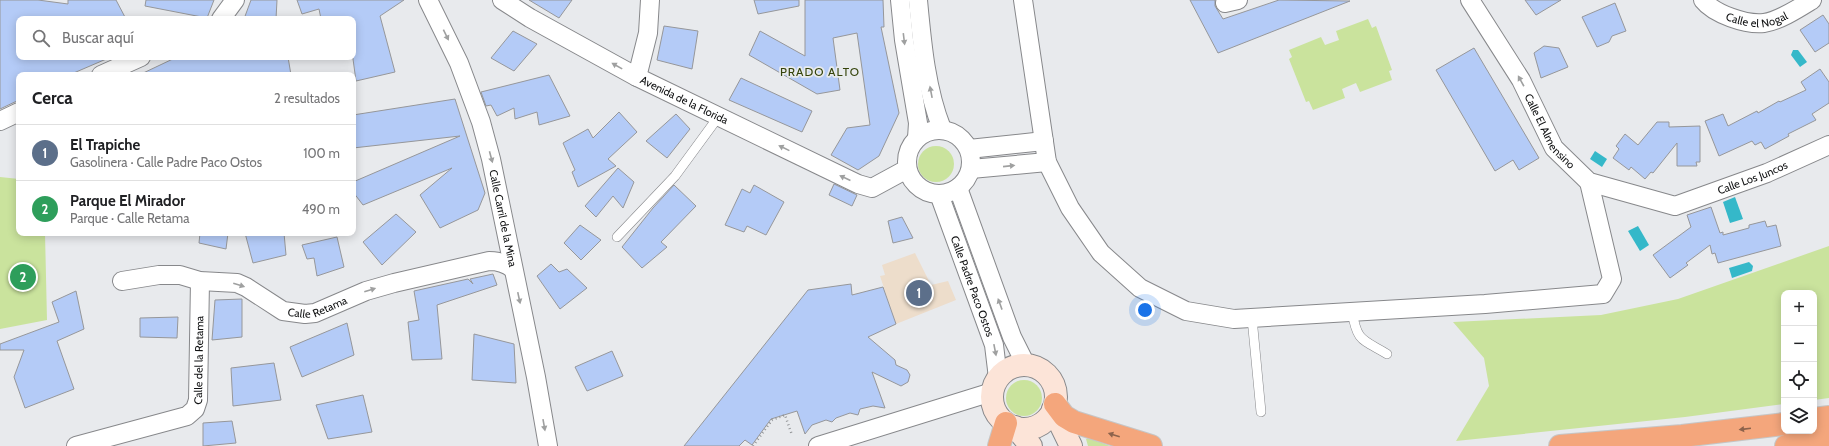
<!DOCTYPE html>
<html lang="es">
<head>
<meta charset="utf-8">
<style>
	body { margin:0; font-family:Cabin,sans-serif; background:#f2f2f2; color:#202124 }
	.controls { position:absolute; right:12px; bottom:12px; display:grid; overflow:hidden; border-radius:8px; box-shadow:0 2px 10px #0003 }
	.controls button { width:36px; height:36px; display:grid; place-items:center; padding:0; border:0; border-bottom:1px solid #e0e0e0; background:#fff; color:#202124; font:20px sans-serif }
	.you { position:absolute; left:1145px; top:310px; width:14px; height:14px; margin:-10px; border:3px solid #fff; border-radius:50%; background:#1a73e8; box-shadow:0 0 0 6px #1a73e833 }
	.badge { display:grid; place-items:center; width:26px; height:26px; border-radius:50%; background:#556b19; color:#fff; font-size:13px; font-weight:700 }
	.pin { position:absolute; translate:-50% -50%; border:2px solid #fff; box-shadow:0 1px 4px #0006 }
	.list { margin:0; padding:0; list-style:none }
	h2 { display:flex; justify-content:space-between; align-items:center; height:52px; margin:0; padding:0 16px; font-size:17px }
	h2 small { font-size:13px; font-weight:400; color:#757577 }
	.list li { display:grid; grid-template-columns:26px 1fr auto; gap:12px; align-items:center; box-sizing:border-box; height:56px; padding:0 16px; border-top:1px solid #e0e0e0 }
	.list b { display:block; font-size:15px; white-space:nowrap }
	.list p { margin:0; font-size:13px; white-space:nowrap; color:#757577 }
	.list em { font-size:13px; font-style:normal; color:#757577 }
	.icon { flex:none; width:22px; height:22px; fill:none; stroke:currentColor; stroke-width:2; stroke-linecap:round; stroke-linejoin:round }
	.map { position:relative; flex:none; width:1829px; height:446px; overflow:hidden }
	.search { position:absolute; background:#fff; box-shadow:0 2px 10px #0003; left:16px; top:16px; width:340px; height:44px; display:flex; align-items:center; gap:10px; box-sizing:border-box; padding:0 14px; border-radius:8px; color:#757577; font-size:15px }
	.panel { position:absolute; background:#fff; box-shadow:0 2px 10px #0003; left:16px; top:72px; width:340px; height:164px; border-radius:8px }
	.map>svg:first-child { display:block }
	.commercial { fill:#edddcb }
	.green { fill:#cae39d }
	.water { fill:#35b8c9 }
	.building { fill:#b4cbf7; stroke:#96979a }
	.lines { fill:none; stroke-linecap:round; stroke-linejoin:round }
	.service-casing { stroke:#87888b; stroke-width:10 }
	.minor-casing { stroke:#87888b; stroke-width:20 }
	.secondary-casing { stroke:#87888b; stroke-width:24 }
	.motorway-casing { stroke:#c6c6c6; stroke-width:24 }
	.path { stroke:#939597; stroke-width:2.5; stroke-dasharray:1 3; stroke-linecap:butt }
	.service { stroke:#fff; stroke-width:9 }
	.minor { stroke:#fff; stroke-width:18 }
	.secondary { stroke:#fce4d8; stroke-width:22 }
	.motorway { stroke:#f4a67c; stroke-width:22 }
	.oneway { fill:#9fa0a0 }
	.oneway2 { fill:#8d634c }
	.labels { text-anchor:middle; stroke-width:3.5; stroke-linejoin:round; paint-order:stroke }
	.street-label { font-size:11px; fill:#101112; stroke:#e8eaed }
	.neighbourhood-label { font-size:12px; letter-spacing:1px; fill:#35440b; stroke:#e8eaed }
</style>
</head>
<body>
<div class="map">
<svg width="1829" height="446" viewBox="0 0 1829 446">
	<rect width="100%" height="100%" fill="#e8eaed"/>
	<path class="commercial" d="M915,253L931,285L948,281L956,300L896,324L880,276L885,275L882,265Z"/>
	<g class="green">
		<path d="M1368,19L1372,28L1376,26L1392,70L1389,71L1392,80L1360,92L1356,83L1342,89L1345,98L1313,110L1309,101L1306,102L1289,59L1292,57L1289,50L1321,37L1325,45L1339,40L1336,31Z"/>
		<circle cx="936" cy="164" r="18"/>
		<path d="M0,177L19,179V233H45L47,320L0,329Z"/>
		<path d="M1829,246V398L1814,400V293H1784V404L1685,417L1456,441L1489,386L1484,358L1453,322L1601,315L1678,299Z"/>
		<circle cx="1024" cy="398" r="18"/>
		<path d="M1089,438L1110,446H1088L1086,439Z"/>
	</g>
	<g class="water">
		<path d="M1793,50H1798L1807,62L1800,67L1791,55Z"/>
		<path d="M1595,151L1607,159L1602,167L1590,159Z"/>
		<path d="M1735,197L1743,219L1730,223L1723,202Z"/>
		<path d="M1638,226L1649,245L1640,251L1628,231Z"/>
		<path d="M1749,262L1753,266L1752,271L1732,278L1729,268Z"/>
	</g>
	<g class="building">
		<path d="M0,0H38L68,4V0H116L126,19H19V57H111L69,75H19V100L0,109Z"/>
		<path d="M146,0H214L207,18L145,6Z"/>
		<path d="M251,0H277L276,19H244Z"/>
		<path d="M297,0H404L380,16L395,72L356,81L353,59V19H321L319,9L302,14Z"/>
		<path d="M529,0H572L559,18Z"/>
		<path d="M754,0H799V6L758,14Z"/>
		<path d="M805,0H883L884,27H881L899,113L879,156L858,170L831,155L847,128L870,125L857,33L833,38L840,90L817,94L749,55L760,31L805,56Z"/>
		<path d="M1190,0H1215V6L1223,19L1279,0L1350,1L1218,53Z"/>
		<path d="M1525,0H1561L1536,15Z"/>
		<path d="M1615,3L1626,31L1612,36L1609,42L1597,47L1582,17Z"/>
		<path d="M1823,15L1829,24V43L1815,52L1800,30Z"/>
		<path d="M664,26L698,31L692,69L657,60Z"/>
		<path d="M513,31L537,44L514,71L491,58Z"/>
		<path d="M1544,46L1559,48L1568,67L1541,78L1534,53Z"/>
		<path d="M1474,48L1539,158L1519,170L1513,160L1495,171L1436,70Z"/>
		<path d="M177,57H288L291,75H139Z"/>
		<path d="M1820,69L1829,82V103L1812,114L1816,120L1788,134L1789,136L1765,149L1761,142L1755,145L1752,141L1719,156L1705,121L1723,114L1728,126L1757,111L1758,113L1779,101L1780,102L1806,90L1801,82Z"/>
		<path d="M549,75L570,116L539,125L537,112L515,119L514,108L497,116L491,105L486,106L481,92Z"/>
		<path d="M741,78L812,111L802,132L729,100Z"/>
		<path d="M455,99L485,193L478,210L440,228L420,195L452,168L363,205L353,192V182L460,136L353,148V115Z"/>
		<path d="M619,112L637,132L608,159L616,166L578,187L572,172L575,170L563,143L588,129L593,138Z"/>
		<path d="M676,114L690,129L667,158L646,141Z"/>
		<path d="M1657,122H1669V127L1700,126V162H1696L1697,166H1677V143L1653,173L1651,172L1645,179L1631,167L1629,170L1613,158L1619,149L1616,146L1625,134L1638,145Z"/>
		<path d="M618,168L634,182L623,208L613,196L596,217L585,206Z"/>
		<path d="M834,184L857,195L852,206L829,195Z"/>
		<path d="M674,185L696,206L661,242L667,247L642,268L622,247L653,208Z"/>
		<path d="M754,185L784,202L766,235L747,226L744,232L725,225L742,189L750,193Z"/>
		<path d="M1711,207L1720,233L1723,232V235L1749,228V225L1765,221L1767,227L1776,225L1781,246L1718,263L1715,253L1712,254L1710,245L1686,263L1688,265L1670,278L1653,255L1691,227L1687,215Z"/>
		<path d="M396,214L416,232L382,265L363,242Z"/>
		<path d="M902,217L913,238L893,243L888,221Z"/>
		<path d="M580,225L601,240L581,260L564,243Z"/>
		<path d="M200,233H228L226,249L199,243Z"/>
		<path d="M245,233H284L286,255L253,263Z"/>
		<path d="M337,237L344,267L317,276L314,258L307,259L302,245Z"/>
		<path d="M551,264L559,272L567,269L587,288L560,309L537,276Z"/>
		<path d="M493,274L497,285L437,305L442,359L412,360L408,322L419,320L414,291L468,279L473,284L470,279Z"/>
		<path d="M851,284L852,295L883,287L896,324L868,337L895,360L896,365L907,370L910,375L908,382L901,386L872,372L885,408L873,406L860,409L858,415L850,413L836,418L832,422L826,420L812,425L805,434L797,411L771,419L752,445L745,440L739,446H684L808,290Z"/>
		<path d="M76,291L84,329L57,341L74,389L25,408L14,377L24,350H0V344L59,322L52,302Z"/>
		<path d="M242,299V337L212,340L215,300Z"/>
		<path d="M178,317L177,338L140,337V318Z"/>
		<path d="M347,323L354,355L302,377L290,347Z"/>
		<path d="M474,334L514,344L516,383L472,380Z"/>
		<path d="M612,351L623,376L587,391L575,367Z"/>
		<path d="M274,363L281,400L233,406L231,368Z"/>
		<path d="M363,395L372,432L328,439L316,405Z"/>
		<path d="M232,421L236,443L203,446V423Z"/>
	</g>
	<g class="lines">
		<defs>
			<g id="service">
				<path d="M617,237L675,176L719,116"/>
				<path d="M1352,311C1357,342 1362,339 1387,354"/>
				<path d="M1252,318L1261,412"/>
			</g>
			<g id="minor">
				<path id="s1" d="M428,0L459,63L481,122L491,159L536,377L548,446"/>
				<path id="s2" d="M502,0L530,18L637,77L858,184L872,188L907,169"/>
				<path d="M900,0L904,40L918,123L917,138"/>
				<path d="M918,0C922,43 926,89 942,129"/>
				<path d="M1023,0L1047,162L1070,208L1101,253L1140,288L1186,311L1234,319L1485,304L1603,294L1612,279L1589,182"/>
				<path id="s3" d="M1470,0L1521,80L1554,148L1589,182L1675,206L1767,173L1829,145"/>
				<path id="s4" d="M1703,0C1714,14 1746,25 1764,23C1779,21 1799,8 1812,0"/>
				<path d="M1225,3L1238,0"/>
				<path d="M221,19L235,0"/>
				<path d="M101,75L141,57"/>
				<path d="M637,77L648,33L650,0"/>
				<path d="M0,121L19,112"/>
				<circle cx="939" cy="162" r="32"/>
				<path d="M969,149L1044,141"/>
				<path d="M971,169L1047,162"/>
				<path d="M958,188L1012,337L1026,365"/>
				<path id="s5" d="M939,194L994,345L998,378"/>
				<path id="s6" d="M122,281L159,275H180L200,281L237,283L246,287L283,311L305,314L315,313L366,291L394,283L489,261C499,261 506,263 513,269"/>
				<path id="s7" d="M76,446L187,416L195,409L198,400L200,281"/>
				<path d="M818,446L992,392"/>
			</g>
			<g id="secondary">
				<circle cx="1024" cy="397" r="32"/>
				<path d="M1053,409L1071,446"/>
				<path d="M1015,427L1031,446"/>
			</g>
			<g id="motorway">
				<path d="M1055,404L1064,416L1074,422L1151,446"/>
				<path d="M1814,419L1829,417"/>
				<path d="M999,446L1006,423"/>
				<path d="M1560,446L1682,436L1784,424"/>
				<path d="M1786,446L1829,436"/>
			</g>
		</defs>
		<use href="#service" class="service-casing"/>
		<use href="#minor" class="minor-casing"/>
		<use href="#secondary" class="secondary-casing"/>
		<use href="#motorway" class="motorway-casing"/>
		<path class="path" d="M753,446L772,420L785,415L792,435"/>
		<use href="#service" class="service"/>
		<use href="#minor" class="minor"/>
		<use href="#secondary" class="secondary"/>
		<use href="#motorway" class="motorway"/>
	</g>
	<defs><path id="oneway-solid" d="M-6-.8H1V-3.2L6.5 0L1 3.2V.8H-6Z"/></defs>
	<g class="oneway">
		<use href="#oneway-solid" transform="translate(446 35) rotate(64)"/>
		<use href="#oneway-solid" transform="translate(904 39) rotate(83)"/>
		<use href="#oneway-solid" transform="translate(617 66) rotate(-151)"/>
		<use href="#oneway-solid" transform="translate(1521 81) rotate(-119)"/>
		<use href="#oneway-solid" transform="translate(931 92) rotate(-101)"/>
		<use href="#oneway-solid" transform="translate(784 148) rotate(-154)"/>
		<use href="#oneway-solid" transform="translate(491 157) rotate(75)"/>
		<use href="#oneway-solid" transform="translate(1009 166) rotate(-6)"/>
		<use href="#oneway-solid" transform="translate(845 178) rotate(-155)"/>
		<use href="#oneway-solid" transform="translate(239 285) rotate(17)"/>
		<use href="#oneway-solid" transform="translate(370 290) rotate(-18)"/>
		<use href="#oneway-solid" transform="translate(519 298) rotate(78)"/>
		<use href="#oneway-solid" transform="translate(1000 304) rotate(-110)"/>
		<use href="#oneway-solid" transform="translate(995 350) rotate(79)"/>
		<use href="#oneway-solid" transform="translate(544 425) rotate(80)"/>
	</g>
	<g class="oneway2">
		<use href="#oneway-solid" transform="translate(1745 429) rotate(173)"/>
		<use href="#oneway-solid" transform="translate(1114 435) rotate(-163)"/>
	</g>
	<g class="labels">
		<g class="street-label">
			<text dy="4" stroke="none"><textPath href="#s4" startOffset="60">Calle el Nogal</textPath></text>
			<text dy="4" stroke="none"><textPath href="#s2" startOffset="208">Avenida de la Florida</textPath></text>
			<text dy="4" stroke="none"><textPath href="#s3" startOffset="154">Calle El Almensino</textPath></text>
			<text dy="4" stroke="none"><textPath href="#s3" startOffset="391">Calle Los Juncos</textPath></text>
			<text dy="4" stroke="none"><textPath href="#s1" startOffset="232">Calle Carril de la Mina</textPath></text>
			<text dy="4" stroke="none"><textPath href="#s5" startOffset="98">Calle Padre Paco Ostos</textPath></text>
			<text dy="4" stroke="none"><textPath href="#s6" startOffset="206">Calle Retama</textPath></text>
			<text dy="4" stroke="none"><textPath href="#s7" startOffset="175">Calle del la Retama</textPath></text>
		</g>
		<g class="neighbourhood-label">
			<text x="820" y="76">PRADO ALTO</text>
		</g>
	</g>
</svg>
<div class="controls">
<button>+</button>
<button>−</button>
<button><svg class="icon" aria-label="locate" viewBox="0 0 24 24"><circle cx="12" cy="12" r="6"/><path d="M12 2v4M12 18v4M2 12h4M18 12h4"/></svg></button>
<button><svg class="icon" aria-label="layers" viewBox="0 0 24 24"><path d="M12 4l9 5-9 5-9-5zM3 14l9 5 9-5"/></svg></button>
</div>
<div class="you"></div>
<div class="pin badge" style="left:919px;top:293px;background:#5c6f8a">1</div>
<div class="pin badge" style="left:23px;top:277px;background:#2e9e5b">2</div>
<div class="search"><svg class="icon" aria-label="search" viewBox="0 0 24 24"><circle cx="10" cy="10" r="6"/><path d="M15 15l6 6"/></svg>Buscar aquí</div>
<section class="panel">
<h2>Cerca<small>2 resultados</small></h2>
<ul class="list">
<li><span class="badge" style="background:#5c6f8a">1</span><div><b>El Trapiche</b><p>Gasolinera · Calle Padre Paco Ostos</p></div><em>100 m</em></li>
<li><span class="badge" style="background:#2e9e5b">2</span><div><b>Parque El Mirador</b><p>Parque · Calle Retama</p></div><em>490 m</em></li>
</ul>
</section>
</div>
</body>
</html>
